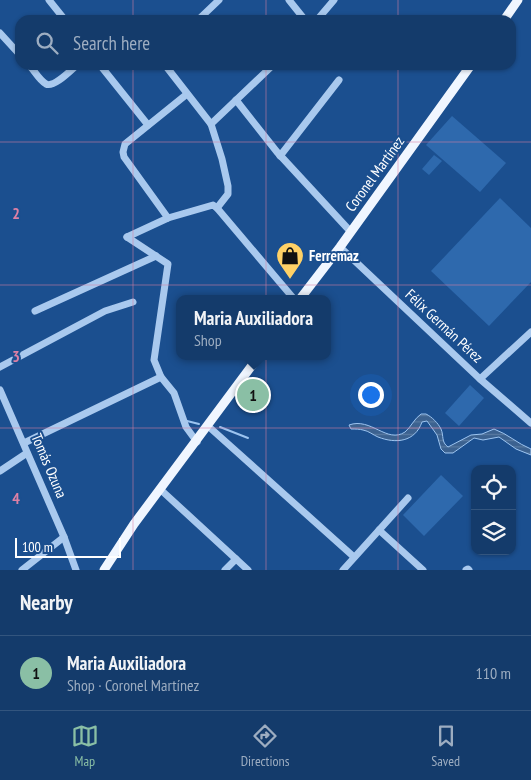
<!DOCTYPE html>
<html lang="en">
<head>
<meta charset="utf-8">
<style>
	body { margin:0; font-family:"PT Sans Narrow",sans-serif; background:#214673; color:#f1f3f6 }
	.controls { position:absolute; right:15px; bottom:15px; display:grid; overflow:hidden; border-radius:10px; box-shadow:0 1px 4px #0004 }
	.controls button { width:45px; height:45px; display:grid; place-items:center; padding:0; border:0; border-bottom:1px solid #33557e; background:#143b6b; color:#f1f3f6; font:25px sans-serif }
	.scale { position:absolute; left:15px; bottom:12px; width:106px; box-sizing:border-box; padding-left:5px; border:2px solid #fff; border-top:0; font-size:14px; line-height:18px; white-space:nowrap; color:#fff; -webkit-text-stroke:4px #1b4f8f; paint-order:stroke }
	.you { position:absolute; left:370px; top:394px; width:18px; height:18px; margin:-12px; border:4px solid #fff; border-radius:50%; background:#1a73e8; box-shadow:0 0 0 8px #1a73e833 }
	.badge { display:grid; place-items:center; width:32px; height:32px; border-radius:50%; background:#8abfa5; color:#111; font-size:16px; font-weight:700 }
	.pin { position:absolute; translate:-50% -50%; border:2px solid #fff; box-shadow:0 1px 5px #0006 }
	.popup { position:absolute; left:176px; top:295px; width:155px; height:65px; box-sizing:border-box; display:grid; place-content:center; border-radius:10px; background:#143b6b; filter:drop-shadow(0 1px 4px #0005); font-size:16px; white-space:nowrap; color:#9dadc1 }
	.popup b { font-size:19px; color:#f1f3f6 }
	.popup::after { content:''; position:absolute; left:50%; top:100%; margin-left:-10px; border:10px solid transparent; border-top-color:#143b6b }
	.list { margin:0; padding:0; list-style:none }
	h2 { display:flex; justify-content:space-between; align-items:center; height:65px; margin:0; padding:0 20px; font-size:21px }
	h2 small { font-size:16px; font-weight:400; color:#9dadc1 }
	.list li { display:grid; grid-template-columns:32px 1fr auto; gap:15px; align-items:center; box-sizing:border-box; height:75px; padding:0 20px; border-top:1px solid #33557e }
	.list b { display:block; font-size:19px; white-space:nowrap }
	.list p { margin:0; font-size:16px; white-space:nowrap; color:#9dadc1 }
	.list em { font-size:16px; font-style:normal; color:#9dadc1 }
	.icon { flex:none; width:28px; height:28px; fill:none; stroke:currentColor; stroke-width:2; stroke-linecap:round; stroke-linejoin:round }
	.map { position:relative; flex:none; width:531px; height:570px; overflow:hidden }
	.search { position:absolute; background:#143b6b; box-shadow:0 1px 4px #0004; left:15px; right:15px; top:15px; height:55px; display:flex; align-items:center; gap:12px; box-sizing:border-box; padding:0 18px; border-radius:15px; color:#9dadc1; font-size:19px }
	.sheet { height:140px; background:#143b6b }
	nav { display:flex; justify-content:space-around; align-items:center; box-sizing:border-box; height:70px; border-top:1px solid #33557e; background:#143b6b; font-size:14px; color:#9dadc1 }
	nav a { display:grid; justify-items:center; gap:2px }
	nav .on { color:#8abfa5 }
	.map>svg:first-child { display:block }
	.garden { fill:#2e69ad }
	.water { fill:url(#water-rules); stroke:#9cc4f0 }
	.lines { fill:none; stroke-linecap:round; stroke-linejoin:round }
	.stream { stroke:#9cc4f0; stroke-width:2 }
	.minor { stroke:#a9c9ee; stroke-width:7 }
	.major { stroke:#f0f6ff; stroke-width:9 }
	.grid { fill:none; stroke:#dd80a5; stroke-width:1; stroke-opacity:0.55 }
	.labels { text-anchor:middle; stroke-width:4; stroke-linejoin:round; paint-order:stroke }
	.street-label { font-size:15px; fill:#fff; stroke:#1b4f8f }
	.poi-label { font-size:15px; font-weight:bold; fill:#fff; stroke:#1b4f8f; text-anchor:start }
	.grid-label { font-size:16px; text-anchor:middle; font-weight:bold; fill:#dd80a5; stroke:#1b4f8f; stroke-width:4; stroke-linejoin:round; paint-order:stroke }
</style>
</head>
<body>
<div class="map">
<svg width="531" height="570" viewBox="0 0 531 570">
	<defs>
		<pattern id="water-rules" width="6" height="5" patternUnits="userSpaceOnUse" patternTransform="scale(1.25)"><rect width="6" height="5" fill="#3c6290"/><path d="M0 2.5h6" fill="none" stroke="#597aa1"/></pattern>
	</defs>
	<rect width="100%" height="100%" fill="#1b4f8f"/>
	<g class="garden">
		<path d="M452,116L506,163L480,192L426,145Z"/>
		<path d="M434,155L442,161L429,175L422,169Z"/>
		<path d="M500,198L531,228V282L489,326L431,271Z"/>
		<path d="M470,385L484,398L459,426L445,413Z"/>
		<path d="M441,475L463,496L424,536L403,515Z"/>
	</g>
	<path class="water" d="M421,414H426C432,417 438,423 441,429C444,436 441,442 448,447L471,435L482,434L494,429C508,434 518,444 531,449V455L516,449L499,437L483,440L474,438L453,453H445L441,449L437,435L427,421L422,422C415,442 396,444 378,437C373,435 369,431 363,430C360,429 355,429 351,429L349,425C371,417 387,444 405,432C411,427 414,419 421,414Z"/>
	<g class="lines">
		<g class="stream">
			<path d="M187,421L199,424"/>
			<path d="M220,427L248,438"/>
		</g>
		<g class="minor">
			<path d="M49,0L65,20"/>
			<path d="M289,0L305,20"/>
			<path d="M131,19L132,20"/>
			<path d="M198,20L219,0"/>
			<path d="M317,20L334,0"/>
			<path d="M0,33L20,55"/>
			<path d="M29,65C34,70 39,80 46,84C54,88 71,70 77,65"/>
			<path d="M100,65L148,125"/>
			<path d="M165,65L211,124L222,159L228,186V194L217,208"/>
			<path d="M236,100L277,152L350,231"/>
			<path d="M211,124L273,65"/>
			<path d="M280,156L339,80"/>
			<path d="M168,218L124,157L123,152L125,144L187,94"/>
			<path d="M127,237L168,264L154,360L161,377L174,393L186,427L197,442"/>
			<path d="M127,237L168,218L213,205L217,208L294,299"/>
			<path d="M340,247L480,379L531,423"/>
			<path d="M35,311L156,256"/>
			<path d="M0,367L105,311L133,302"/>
			<path d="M480,379L531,332"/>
			<path d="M0,390L64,537L76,570"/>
			<path d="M208,426L354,557"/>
			<path d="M24,443L161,377"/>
			<path d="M0,471L27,453"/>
			<path d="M161,490L248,570"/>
			<path d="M379,530L423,570"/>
			<path d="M22,570L64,537"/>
			<path d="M225,570L236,559"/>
			<path d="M343,570L408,498"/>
			<path d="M466,570L468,569L469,570"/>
		</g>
		<g class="major">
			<path d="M504,20L518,0"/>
			<path d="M300,299L340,247L471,65"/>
			<path d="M104,570L134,524L259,356"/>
		</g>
	</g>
	<path class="grid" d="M133,0V20M266,0V20M398,0V20M133,65V570M266,65V570M398,65V570M0,142H531M0,285H531M0,428H531"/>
	<defs>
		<symbol id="shop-pin" viewBox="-11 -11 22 30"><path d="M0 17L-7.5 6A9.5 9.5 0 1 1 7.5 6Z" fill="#ffd166" stroke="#1b4f8f"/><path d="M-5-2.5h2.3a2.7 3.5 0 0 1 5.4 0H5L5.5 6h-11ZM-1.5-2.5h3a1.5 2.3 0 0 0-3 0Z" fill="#111"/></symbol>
	</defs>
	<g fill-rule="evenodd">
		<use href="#shop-pin" x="274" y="240" width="32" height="43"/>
	</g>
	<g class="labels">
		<g class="street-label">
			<text transform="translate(375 174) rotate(-54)" y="5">Coronel Martínez</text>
			<text transform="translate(444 326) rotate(43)" y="5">Félix Germán Pérez</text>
			<text transform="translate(49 466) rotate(67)" y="5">Tomás Ozuna</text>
		</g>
		<g class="poi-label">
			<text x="309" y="261">Ferremaz</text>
		</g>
	</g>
	<g class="grid-label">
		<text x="16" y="219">2</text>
		<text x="16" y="362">3</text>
		<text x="16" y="504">4</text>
	</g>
</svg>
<div class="controls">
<button><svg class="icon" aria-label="locate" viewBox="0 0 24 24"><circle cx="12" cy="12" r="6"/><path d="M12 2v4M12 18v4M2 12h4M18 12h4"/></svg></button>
<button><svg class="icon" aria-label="layers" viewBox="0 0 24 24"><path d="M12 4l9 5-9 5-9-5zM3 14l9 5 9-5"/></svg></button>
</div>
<div class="scale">100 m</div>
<div class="you"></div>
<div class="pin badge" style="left:253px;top:395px">1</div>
<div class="popup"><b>Maria Auxiliadora</b>Shop</div>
<div class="search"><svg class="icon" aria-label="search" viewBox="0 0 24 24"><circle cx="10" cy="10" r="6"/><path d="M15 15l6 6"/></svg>Search here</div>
</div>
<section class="sheet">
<h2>Nearby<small></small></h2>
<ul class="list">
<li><span class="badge">1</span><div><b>Maria Auxiliadora</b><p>Shop · Coronel Martínez</p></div><em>110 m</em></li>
</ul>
</section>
<nav>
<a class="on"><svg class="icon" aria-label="map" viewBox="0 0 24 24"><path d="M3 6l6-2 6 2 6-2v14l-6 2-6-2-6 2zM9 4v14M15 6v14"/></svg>Map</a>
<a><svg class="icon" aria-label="directions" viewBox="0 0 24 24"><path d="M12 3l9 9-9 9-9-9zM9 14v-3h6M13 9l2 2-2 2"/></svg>Directions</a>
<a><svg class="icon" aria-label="saved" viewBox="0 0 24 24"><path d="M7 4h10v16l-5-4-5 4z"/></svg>Saved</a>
</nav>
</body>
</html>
